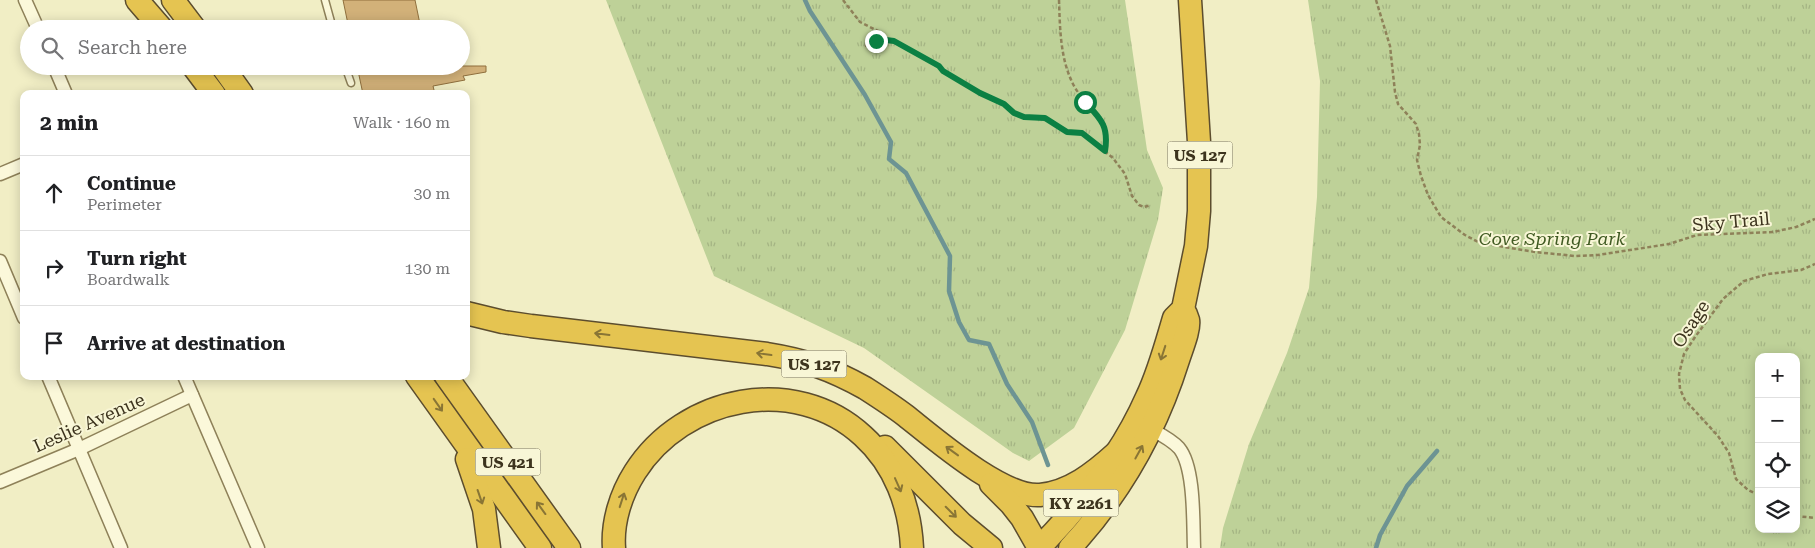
<!DOCTYPE html>
<html lang="en">
<head>
<meta charset="utf-8">
<style>
	body { margin:0; font-family:"Roboto Serif",serif; background:#f6f6f6; color:#202124 }
	.controls { position:absolute; right:15px; bottom:15px; display:grid; overflow:hidden; border-radius:10px; box-shadow:0 2px 12px #0003 }
	.controls button { width:45px; height:45px; display:grid; place-items:center; padding:0; border:0; border-bottom:1px solid #e0e0e0; background:#fff; color:#202124; font:25px sans-serif }
	.stop { position:absolute; width:15px; height:15px; margin:-11px; border:4px solid #0b8043; border-radius:50%; background:#fff }
	.stop.end { background:#0b8043; border-color:#fff; box-shadow:0 1px 5px #0008 }
	.list { margin:0; padding:0; list-style:none }
	h2 { display:flex; justify-content:space-between; align-items:center; height:65px; margin:0; padding:0 20px; font-size:21px }
	h2 small { font-size:16px; font-weight:400; color:#757577 }
	.list li { display:grid; grid-template-columns:32px 1fr auto; gap:15px; align-items:center; box-sizing:border-box; height:75px; padding:0 20px; border-top:1px solid #e0e0e0 }
	.list b { display:block; font-size:19px; white-space:nowrap }
	.list p { margin:0; font-size:16px; white-space:nowrap; color:#757577 }
	.list em { font-size:16px; font-style:normal; color:#757577 }
	.icon { flex:none; width:28px; height:28px; fill:none; stroke:currentColor; stroke-width:2; stroke-linecap:round; stroke-linejoin:round }
	.map { position:relative; flex:none; width:1815px; height:548px; overflow:hidden }
	.search { position:absolute; background:#fff; box-shadow:0 2px 12px #0003; left:20px; top:20px; width:450px; height:55px; display:flex; align-items:center; gap:12px; box-sizing:border-box; padding:0 18px; border-radius:28px; color:#757577; font-size:19px }
	.panel { position:absolute; background:#fff; box-shadow:0 2px 12px #0003; left:20px; top:90px; width:450px; height:290px; border-radius:10px }
	.map>svg:first-child { display:block }
	.park { fill:url(#park-tufts); fill-rule:evenodd }
	.lines { fill:none; stroke-linecap:round; stroke-linejoin:round }
	.stream { stroke:#6d9493; stroke-width:4.5 }
	.building { fill:#d2b179; stroke:#8f6f3d }
	.lane-casing { stroke:#8e8159; stroke-width:9 }
	.street-casing { stroke:#8e8159; stroke-width:15 }
	.highway-casing { stroke:#5c4d2e; stroke-width:25 }
	.path { stroke:#8e8159; stroke-width:2.5; stroke-dasharray:4 2.5; stroke-linecap:butt }
	.lane { stroke:#fbf8da; stroke-width:6 }
	.street { stroke:#fbf8da; stroke-width:12 }
	.highway { stroke:#e5c451; stroke-width:22 }
	.oneway { stroke:#897535 }
	.route { stroke:#0b8043; stroke-width:6 }
	.labels { text-anchor:middle; stroke-width:4; stroke-linejoin:round; paint-order:stroke }
	.shield { fill:#f8f6d6; stroke:#756e55; stroke-width:1 }
	.shield-label { font-size:16px; font-weight:bold; fill:#3d341e }
	.street-label { font-size:18px; fill:#3d341e; stroke:#f8f6d6 }
	.park-label { font-size:18px; font-style:italic; fill:#415b23; stroke:#f8f6d6 }
</style>
</head>
<body>
<div class="map">
<svg width="1815" height="548" viewBox="0 0 1815 548">
	<defs>
		<pattern id="park-tufts" width="24" height="20" patternUnits="userSpaceOnUse" patternTransform="scale(1.25)"><rect width="24" height="20" fill="#bed198"/><path d="M3 7l-1-3M5 7V3M7 7l1-3M15 17l-1-3M17 17v-4M19 17l1-3" fill="none" stroke="#a4b483"/></pattern>
	</defs>
	<rect width="100%" height="100%" fill="#f1eec5"/>
	<g class="park">
		<path d="M606,0H1125L1147,150L1163,188L1158,220L1125,330L1074,428L1029,461L1013,453L864,348L714,276Z"/>
		<path d="M1308,0H1815V548H1220L1223,528L1249,444L1287,353L1309,288L1317,197L1320,81ZM1759,357H1796V529H1759Z"/>
	</g>
	<g class="lines">
		<g class="stream">
			<path d="M805,0L810,11L865,95L891,142L889,159L906,173L950,256L949,291L959,322L969,340L989,344L1007,384L1032,422L1048,465"/>
			<path d="M1376,548L1380,535L1407,486L1437,451"/>
		</g>
	</g>
	<g class="building">
		<path d="M343,0H415L421,29H349Z"/>
		<path d="M357,66H486V72L463,76L465,80L433,86L435,94H363Z"/>
	</g>
	<g class="lines">
		<defs>
			<g id="lane">
				<path d="M325,0L333,29"/>
				<path d="M345,66L351,83"/>
			</g>
			<g id="street">
				<path d="M25,0L38,29"/>
				<path d="M54,66L66,94"/>
				<path d="M0,174L24,164"/>
				<path d="M0,261L24,318"/>
				<path d="M48,376L121,548"/>
				<path d="M184,376L258,548"/>
				<path d="M1147,427C1158,433 1171,439 1179,448C1195,467 1193,523 1194,548"/>
				<path d="M0,482L79,449L192,395"/>
			</g>
			<g id="highway">
				<path d="M137,0L162,29"/>
				<path d="M173,0L195,29"/>
				<path d="M193,66L214,94"/>
				<path d="M222,66L242,94"/>
				<path d="M466,313L503,322L531,326L767,354C805,360 831,369 865,388C879,397 893,406 906,416C935,439 1003,498 1040,495C1070,492 1094,473 1116,453"/>
				<path d="M417,376L540,548"/>
				<path d="M446,376L569,548"/>
				<path d="M885,447L962,524L991,548"/>
				<path d="M467,459L484,509L489,548"/>
				<path d="M991,484L1011,504L1022,518L1039,548C1082,504 1122,454 1147,397C1159,372 1166,345 1174,318L1183,309L1196,246L1199,211V142L1190,0"/>
				<path d="M614,548C612,522 621,494 635,472C683,396 795,373 863,436C895,465 910,506 912,548"/>
				<path d="M1070,548C1120,494 1156,430 1178,360C1181,350 1190,329 1188,320C1187,316 1185,312 1183,309"/>
			</g>
		</defs>
		<use href="#lane" class="lane-casing"/>
		<use href="#street" class="street-casing"/>
		<use href="#highway" class="highway-casing"/>
		<g class="path">
			<path d="M843,0L860,22L882,33L886,40"/>
			<path d="M1059,0C1060,28 1060,58 1073,84C1087,111 1111,116 1105,150"/>
			<path d="M1376,0L1390,46L1395,92L1398,104L1416,124L1419,134L1420,145L1417,160L1421,176L1428,195L1441,217L1465,235L1480,243L1535,252L1575,256L1598,255L1669,244L1697,235L1773,232L1796,227L1815,219"/>
			<path d="M865,46C876,42 883,39 894,41L939,66L943,71L980,93L1004,104L1014,113L1024,117H1045L1067,132L1082,133L1113,158L1125,174L1132,196L1139,205L1144,207L1151,205"/>
			<path d="M1759,495L1748,490L1736,479L1729,453L1718,436L1685,400L1680,389L1679,374L1684,354L1695,337L1723,299L1744,281L1768,274L1801,270L1815,264"/>
			<path d="M1796,516L1815,518"/>
		</g>
		<use href="#lane" class="lane"/>
		<use href="#street" class="street"/>
		<use href="#highway" class="highway"/>
	</g>
	<defs><path id="oneway-shaft" d="M-6 0H5M1.5-3L5.5 0L1.5 3" fill="none" stroke-width="1.6" stroke-linecap="round" stroke-linejoin="round" transform="scale(1.25)"/></defs>
	<g class="oneway">
		<use href="#oneway-shaft" transform="translate(602 334) rotate(-173)"/>
		<use href="#oneway-shaft" transform="translate(1163 353) rotate(108)"/>
		<use href="#oneway-shaft" transform="translate(764 354) rotate(-172)"/>
		<use href="#oneway-shaft" transform="translate(438 405) rotate(55)"/>
		<use href="#oneway-shaft" transform="translate(952 451) rotate(-144)"/>
		<use href="#oneway-shaft" transform="translate(1139 452) rotate(-61)"/>
		<use href="#oneway-shaft" transform="translate(898 485) rotate(66)"/>
		<use href="#oneway-shaft" transform="translate(480 497) rotate(71)"/>
		<use href="#oneway-shaft" transform="translate(622 500) rotate(-72)"/>
		<use href="#oneway-shaft" transform="translate(541 508) rotate(-126)"/>
		<use href="#oneway-shaft" transform="translate(951 512) rotate(45)"/>
	</g>
	<g class="lines">
		<path class="route" d="M876,41L886,40L894,41L939,66L943,71L980,93L1004,104L1014,113L1024,117L1045,118L1067,132L1082,133L1105,151C1109,126 1101,119 1085,102"/>
	</g>
	<g class="labels">
		<g class="shield">
			<rect x="1167.5" y="141.5" width="65" height="27" rx="4"/>
			<rect x="781.5" y="350.5" width="65" height="27" rx="4"/>
			<rect x="475.5" y="448.5" width="65" height="27" rx="4"/>
			<rect x="1043.5" y="489.5" width="75" height="27" rx="4"/>
		</g>
		<g class="shield-label">
			<text x="1200" y="161">US 127</text>
			<text x="814" y="370">US 127</text>
			<text x="508" y="468">US 421</text>
			<text x="1081" y="509">KY 2261</text>
		</g>
		<g class="street-label">
			<text transform="translate(1731 222) rotate(-5)" y="6">Sky Trail</text>
			<text transform="translate(1691 324) rotate(-57)" y="6">Osage</text>
			<text transform="translate(89 423) rotate(-24)" y="6">Leslie Avenue</text>
		</g>
		<g class="park-label">
			<text x="1552" y="245">Cove Spring Park</text>
		</g>
	</g>
</svg>
<div class="controls">
<button>+</button>
<button>−</button>
<button><svg class="icon" aria-label="locate" viewBox="0 0 24 24"><circle cx="12" cy="12" r="6"/><path d="M12 2v4M12 18v4M2 12h4M18 12h4"/></svg></button>
<button><svg class="icon" aria-label="layers" viewBox="0 0 24 24"><path d="M12 4l9 5-9 5-9-5zM3 14l9 5 9-5"/></svg></button>
</div>
<div class="stop" style="left:1085px;top:102px"></div>
<div class="stop end" style="left:876px;top:41px"></div>
<div class="search"><svg class="icon" aria-label="search" viewBox="0 0 24 24"><circle cx="10" cy="10" r="6"/><path d="M15 15l6 6"/></svg>Search here</div>
<section class="panel">
<h2>2 min<small>Walk · 160 m</small></h2>
<ul class="list">
<li><svg class="icon" aria-label="ahead" viewBox="0 0 24 24"><path d="M12 20V5M6 11l6-6 6 6"/></svg><div><b>Continue</b><p>Perimeter</p></div><em>30 m</em></li>
<li><svg class="icon" aria-label="right" viewBox="0 0 24 24"><path d="M7 20v-9h11M14 6l5 5-5 5"/></svg><div><b>Turn right</b><p>Boardwalk</p></div><em>130 m</em></li>
<li><svg class="icon" aria-label="arrive" viewBox="0 0 24 24"><path d="M6 21V4h12l-3 4 3 4H6"/></svg><div><b>Arrive at destination</b></div></li>
</ul>
</section>
</div>
</body>
</html>
